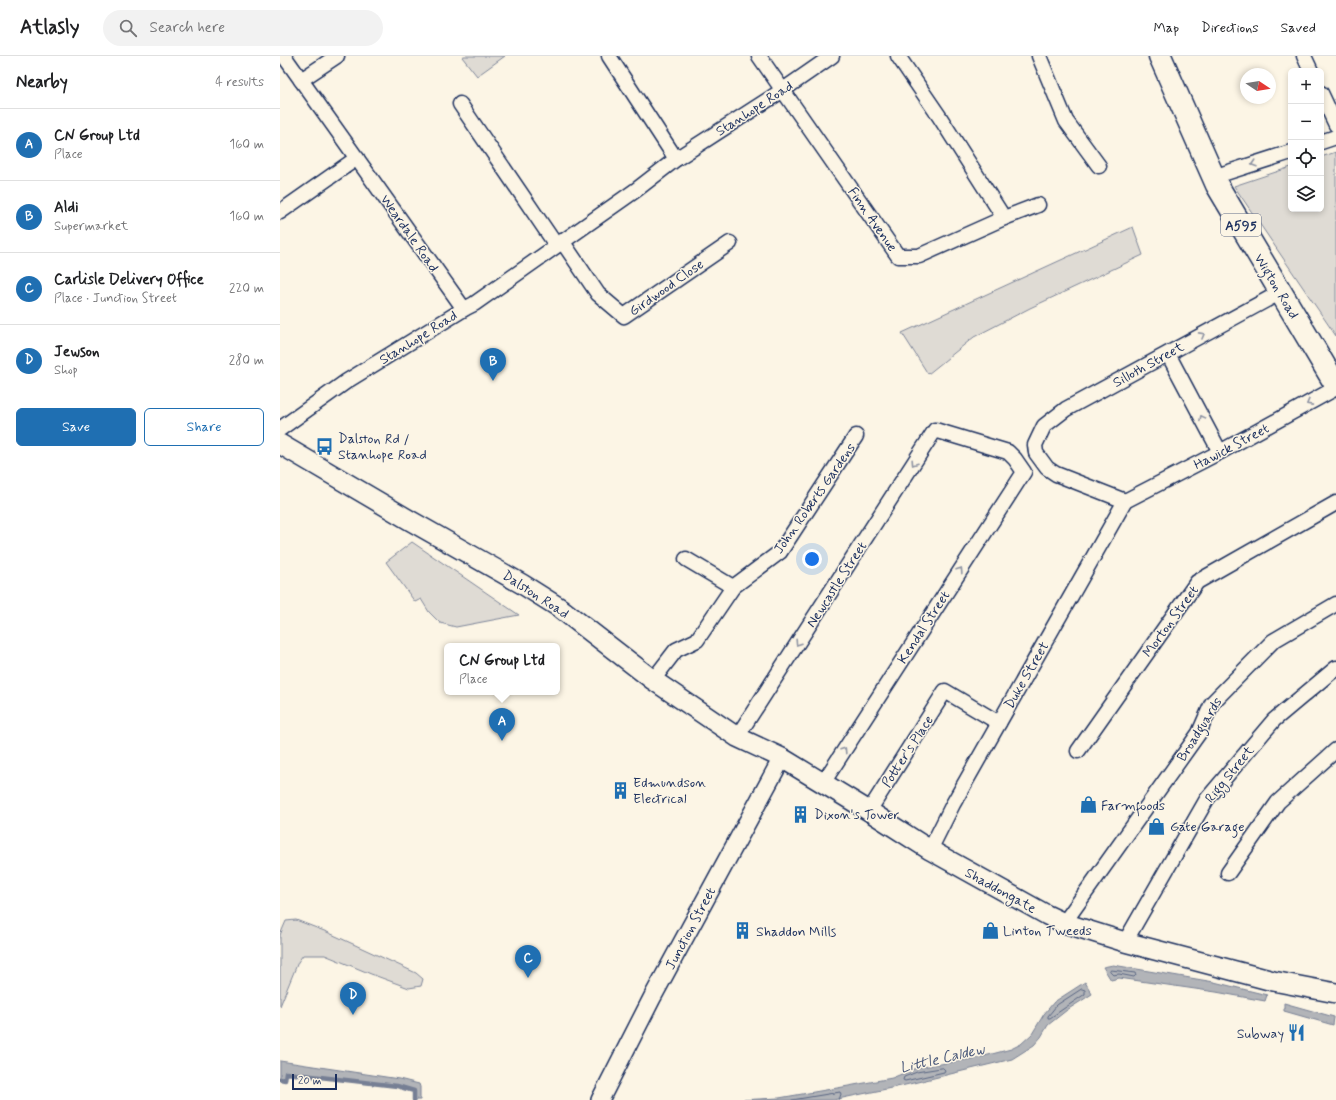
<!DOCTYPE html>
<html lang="en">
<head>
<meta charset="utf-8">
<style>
	body { margin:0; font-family:Mynerve,sans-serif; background:#f2f2f2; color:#202124 }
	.controls { position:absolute; right:12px; top:12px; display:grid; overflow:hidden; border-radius:6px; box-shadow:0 2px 6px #0003 }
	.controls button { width:36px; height:36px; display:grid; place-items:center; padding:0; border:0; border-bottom:1px solid #e0e0e0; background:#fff; color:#202124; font:20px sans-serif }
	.compass { position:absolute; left:960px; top:12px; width:36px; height:36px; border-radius:50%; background:#fff; box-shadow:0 2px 6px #0003; rotate:102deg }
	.scale { position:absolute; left:12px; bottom:10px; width:45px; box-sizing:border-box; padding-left:4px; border:2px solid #1b2f5e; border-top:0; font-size:11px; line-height:14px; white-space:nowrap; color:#1b2f5e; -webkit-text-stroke:3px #fcf5e5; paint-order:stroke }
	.you { position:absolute; left:532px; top:503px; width:14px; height:14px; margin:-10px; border:3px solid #fff; border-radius:50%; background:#1a73e8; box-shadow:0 0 0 6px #1a73e833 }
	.badge { display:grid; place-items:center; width:26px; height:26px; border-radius:50%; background:#1f6fb2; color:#fff; font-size:13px; font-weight:700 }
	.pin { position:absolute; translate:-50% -33px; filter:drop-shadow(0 1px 2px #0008) }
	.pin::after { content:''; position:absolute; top:21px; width:14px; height:12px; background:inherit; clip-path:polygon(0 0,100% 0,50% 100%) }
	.popup { position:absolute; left:164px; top:587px; width:116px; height:52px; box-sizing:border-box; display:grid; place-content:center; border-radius:6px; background:#fff; filter:drop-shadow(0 1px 3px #0005); font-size:13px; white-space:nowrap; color:#757577 }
	.popup b { font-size:15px; color:#202124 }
	.popup::after { content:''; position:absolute; left:50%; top:100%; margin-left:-8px; border:8px solid transparent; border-top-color:#fff }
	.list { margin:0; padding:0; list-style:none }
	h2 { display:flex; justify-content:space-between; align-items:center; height:52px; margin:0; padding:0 16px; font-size:17px }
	h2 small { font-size:13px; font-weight:400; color:#757577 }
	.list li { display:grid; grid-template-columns:26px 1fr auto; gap:12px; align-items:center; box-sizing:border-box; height:72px; padding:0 16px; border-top:1px solid #e0e0e0 }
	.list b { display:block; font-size:15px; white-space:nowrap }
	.list p { margin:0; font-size:13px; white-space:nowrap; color:#757577 }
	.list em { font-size:13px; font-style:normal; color:#757577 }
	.actions { display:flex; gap:8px; padding:12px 16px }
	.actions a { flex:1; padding:9px 0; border:1px solid #1f6fb2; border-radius:6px; text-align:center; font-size:14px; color:#1f6fb2 }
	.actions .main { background:#1f6fb2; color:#fff }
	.icon { flex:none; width:22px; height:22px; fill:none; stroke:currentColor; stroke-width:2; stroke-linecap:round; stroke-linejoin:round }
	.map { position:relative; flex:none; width:1056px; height:1044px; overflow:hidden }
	header { display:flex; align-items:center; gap:24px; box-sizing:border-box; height:56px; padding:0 20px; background:#fff; border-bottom:1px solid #e0e0e0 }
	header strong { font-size:19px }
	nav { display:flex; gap:22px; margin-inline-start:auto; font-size:14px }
	.search { width:280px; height:36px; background:#f2f2f2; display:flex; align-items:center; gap:10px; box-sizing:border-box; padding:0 14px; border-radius:22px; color:#757577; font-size:15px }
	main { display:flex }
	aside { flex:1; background:#fff }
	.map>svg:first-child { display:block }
	.green { fill:#dfdbd4; stroke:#7d8599 }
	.water { fill:#b2b4b8; stroke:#767f94 }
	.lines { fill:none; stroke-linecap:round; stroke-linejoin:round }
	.shore { stroke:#576482; stroke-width:1 }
	.stream { stroke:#767f94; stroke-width:4.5 }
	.minor-casing { stroke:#1b2f5e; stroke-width:17 }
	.tertiary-casing { stroke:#1b2f5e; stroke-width:20 }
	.secondary-casing { stroke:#1b2f5e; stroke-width:22 }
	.primary-casing { stroke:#1b2f5e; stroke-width:25 }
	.minor { stroke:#fcf5e5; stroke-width:14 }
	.tertiary { stroke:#fcf5e5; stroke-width:17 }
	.secondary { stroke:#fcf5e5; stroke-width:19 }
	.primary { stroke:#fcf5e5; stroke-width:22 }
	.oneway { stroke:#8c92a2 }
	.labels { text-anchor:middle; stroke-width:3; stroke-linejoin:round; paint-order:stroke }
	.shield { fill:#fcf5e5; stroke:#5e6a86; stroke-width:1 }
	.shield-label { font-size:13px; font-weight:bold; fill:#1b2f5e }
	.street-label { font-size:14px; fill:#1b2f5e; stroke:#fcf5e5 }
	.poi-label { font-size:14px; fill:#1b2f5e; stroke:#fcf5e5; text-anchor:start }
	.water-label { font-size:15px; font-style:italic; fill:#485779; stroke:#fcf5e5 }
</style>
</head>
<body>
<header>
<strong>Atlasly</strong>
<div class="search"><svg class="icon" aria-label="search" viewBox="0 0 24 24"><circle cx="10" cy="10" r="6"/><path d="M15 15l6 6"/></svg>Search here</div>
<nav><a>Map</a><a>Directions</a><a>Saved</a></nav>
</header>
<main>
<aside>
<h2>Nearby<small>4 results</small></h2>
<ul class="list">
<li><span class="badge">A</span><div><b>CN Group Ltd</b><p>Place</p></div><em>160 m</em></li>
<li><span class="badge">B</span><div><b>Aldi</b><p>Supermarket</p></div><em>160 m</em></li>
<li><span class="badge">C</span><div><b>Carlisle Delivery Office</b><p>Place · Junction Street</p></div><em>220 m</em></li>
<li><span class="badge">D</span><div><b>Jewson</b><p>Shop</p></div><em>280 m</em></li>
</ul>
<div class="actions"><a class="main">Save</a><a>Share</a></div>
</aside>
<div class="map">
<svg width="1056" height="1044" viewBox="0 0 1056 1044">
	<rect width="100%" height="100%" fill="#fcf5e5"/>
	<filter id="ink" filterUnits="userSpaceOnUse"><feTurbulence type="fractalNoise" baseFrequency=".025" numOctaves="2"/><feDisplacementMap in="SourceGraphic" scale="8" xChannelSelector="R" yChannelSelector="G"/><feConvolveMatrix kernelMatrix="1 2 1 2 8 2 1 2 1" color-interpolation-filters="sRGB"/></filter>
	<g filter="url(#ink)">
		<g class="green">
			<path d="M184,0H225L197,20L182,1Z"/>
			<path d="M1056,96V280L954,130L1011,111V153H1041V101Z"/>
			<path d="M853,171L863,199L750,252L694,281L648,318L622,277Z"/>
			<path d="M132,486L239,559L176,571L160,567L149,556L141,543L135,546L106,506Z"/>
			<path d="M16,864L47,876L136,917L143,923L141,930L129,932L91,918L45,899H23L18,906L0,950V879L6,865Z"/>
		</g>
		<g class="water">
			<path d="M833,909L934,926L987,939L985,945L936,936L839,922L831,924L823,911Z"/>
			<path d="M805,926L812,938L787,954L768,969L761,981L754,989L732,1003L621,1030L553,1044H459L499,1042L563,1031L612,1022L636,1012L697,1002L731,993L741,988L752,978L764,958L774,946Z"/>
			<path d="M1004,947L1054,961L1053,969L1004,955Z"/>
			<path d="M0,1005L119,1023L139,1028L140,1031V1044H134V1035L117,1030L7,1017L5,1024L0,1023Z"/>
		</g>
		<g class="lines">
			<g class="shore">
				<path d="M831,914L855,917L856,919L854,921L839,918L833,919L830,916Z"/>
				<path d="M802,933L805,934V938L770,962H768V960L777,949Z"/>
				<path d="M663,1012L665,1014L664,1016L625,1025L623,1024L624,1021L637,1016Z"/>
				<path d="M512,1044L560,1036L561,1038L559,1044"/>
			</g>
			<path class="stream" d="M0,1023L5,1024L6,1017L117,1030L134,1035V1044"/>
			<defs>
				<g id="minor">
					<path d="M4,0L184,253"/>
					<path d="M329,0L396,103"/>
					<path d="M479,0L618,200H639L724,162L758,149"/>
					<path d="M618,0L659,60L724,162"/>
					<path d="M759,0L786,65L819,110"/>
					<path d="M1024,0L1031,15"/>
					<path d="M21,24L57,0"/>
					<path d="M1041,37L1056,69"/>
					<path d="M180,48L276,189"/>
					<path d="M1041,86L1056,81"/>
					<path d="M933,121L1011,96"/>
					<path d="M0,156L77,102"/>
					<path d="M282,185L318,238L344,260L450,187"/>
					<path d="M888,298L940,396"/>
					<path d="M0,373L67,325L184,253L194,248L356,134L396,103L503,34L552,0"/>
					<path d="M845,445L776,418L767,412L756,397L755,389L764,370L786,353L1001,236"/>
					<path d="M845,445L940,396L1056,332"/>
					<path d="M406,503L453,531"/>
					<path d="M373,624L396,594L417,584L453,531L500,496L576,380"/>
					<path d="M457,681L655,374L728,396L735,403L744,416L543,727"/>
					<path d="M798,695L917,526L1056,447"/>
					<path d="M589,755L665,635L719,667"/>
					<path d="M650,794L673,748L845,445"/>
					<path d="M948,817L998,746L1056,694"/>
					<path d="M784,867L919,677L932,647L993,585L1056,548"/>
					<path d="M845,886L927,743L994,664L1056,612"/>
				</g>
				<path id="tertiary" d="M320,1044L372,942L502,702"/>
				<path id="secondary" d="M0,388L131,465L242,528L280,552L373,624L457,681L502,702L589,755L650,794L767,859L784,867L845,886L993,925L1056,937"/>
				<path id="primary" d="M880,0L937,129L1056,329"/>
			</defs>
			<use href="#minor" class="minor-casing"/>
			<use href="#tertiary" class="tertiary-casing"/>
			<use href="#secondary" class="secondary-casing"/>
			<use href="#primary" class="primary-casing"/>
			<use href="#minor" class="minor"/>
			<use href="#tertiary" class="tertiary"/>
			<use href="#secondary" class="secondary"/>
			<use href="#primary" class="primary"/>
		</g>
		<defs><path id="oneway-chevron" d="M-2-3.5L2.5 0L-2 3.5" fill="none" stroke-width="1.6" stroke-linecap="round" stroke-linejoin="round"/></defs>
		<g class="oneway">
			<use href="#oneway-chevron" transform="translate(974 108) rotate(162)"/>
			<use href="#oneway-chevron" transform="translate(922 279) rotate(-29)"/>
			<use href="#oneway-chevron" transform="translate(1029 347) rotate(151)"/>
			<use href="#oneway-chevron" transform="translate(922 362) rotate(-118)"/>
			<use href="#oneway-chevron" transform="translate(634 407) rotate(123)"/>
			<use href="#oneway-chevron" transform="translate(680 514) rotate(-57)"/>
			<use href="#oneway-chevron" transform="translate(518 587) rotate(123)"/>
			<use href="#oneway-chevron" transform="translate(564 694) rotate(-57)"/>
		</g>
	</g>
	<defs>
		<symbol id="bus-bare" viewBox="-9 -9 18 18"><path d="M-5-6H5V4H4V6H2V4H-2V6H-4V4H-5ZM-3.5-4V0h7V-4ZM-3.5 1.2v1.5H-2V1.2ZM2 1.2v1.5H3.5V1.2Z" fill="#1f6fb2" stroke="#fcf5e5" stroke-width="2.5" paint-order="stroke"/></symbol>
		<symbol id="building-bare" viewBox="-9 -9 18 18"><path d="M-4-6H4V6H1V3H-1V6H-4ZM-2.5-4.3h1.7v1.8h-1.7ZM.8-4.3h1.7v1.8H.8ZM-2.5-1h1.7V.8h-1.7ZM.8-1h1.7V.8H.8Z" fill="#1f6fb2" stroke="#fcf5e5" stroke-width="2.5" paint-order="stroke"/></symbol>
		<symbol id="shop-bare" viewBox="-9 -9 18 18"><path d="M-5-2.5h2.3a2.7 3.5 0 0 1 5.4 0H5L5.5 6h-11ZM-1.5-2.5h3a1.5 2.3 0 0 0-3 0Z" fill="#1f6fb2" stroke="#fcf5e5" stroke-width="2.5" paint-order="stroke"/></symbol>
		<symbol id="restaurant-bare" viewBox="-9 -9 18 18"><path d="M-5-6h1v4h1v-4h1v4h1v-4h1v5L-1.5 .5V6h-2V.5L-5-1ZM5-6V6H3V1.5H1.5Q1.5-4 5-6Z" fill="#1f6fb2" stroke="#fcf5e5" stroke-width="2.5" paint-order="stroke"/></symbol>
	</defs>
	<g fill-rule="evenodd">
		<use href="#bus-bare" x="32" y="378" width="25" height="25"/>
		<use href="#building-bare" x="328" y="722" width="25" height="25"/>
		<use href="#shop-bare" x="796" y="736" width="25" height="25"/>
		<use href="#building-bare" x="508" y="746" width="25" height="25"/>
		<use href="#shop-bare" x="864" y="758" width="25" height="25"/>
		<use href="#shop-bare" x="698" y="862" width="25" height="25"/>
		<use href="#building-bare" x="450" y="862" width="25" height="25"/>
		<use href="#restaurant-bare" x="1004" y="964" width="25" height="25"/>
	</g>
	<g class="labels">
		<rect class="shield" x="941" y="158" width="40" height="22" rx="3"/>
		<g class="shield-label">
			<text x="961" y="174">A595</text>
		</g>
		<g class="street-label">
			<text transform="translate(474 52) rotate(-33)" y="5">Stanhope Road</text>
			<text transform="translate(593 163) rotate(55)" y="5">Finn Avenue</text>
			<text transform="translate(130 177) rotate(55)" y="5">Weardale Road</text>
			<text transform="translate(997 230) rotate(59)" y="5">Wigton Road</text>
			<text transform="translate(386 231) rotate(-35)" y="5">Girdwood Close</text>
			<text transform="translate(138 281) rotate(-32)" y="5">Stanhope Road</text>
			<text transform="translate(868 308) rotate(-29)" y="5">Silloth Street</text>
			<text transform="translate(951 390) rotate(-28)" y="5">Hawick Street</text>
			<text transform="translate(534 442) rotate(-55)" y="5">John Roberts Gardens</text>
			<text transform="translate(556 528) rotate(-57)" y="5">Newcastle Street</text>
			<text transform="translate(256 538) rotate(33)" y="5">Dalston Road</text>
			<text transform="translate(890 565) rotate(-54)" y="5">Morton Street</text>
			<text transform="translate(643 571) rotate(-57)" y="5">Kendal Street</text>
			<text transform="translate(746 619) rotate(-60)" y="5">Duke Street</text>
			<text transform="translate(919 673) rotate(-58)" y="5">Broadguards</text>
			<text transform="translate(627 695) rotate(-57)" y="5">Potter's Place</text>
			<text transform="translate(949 718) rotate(-51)" y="5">Rigg Street</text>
			<text transform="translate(721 834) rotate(29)" y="5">Shaddongate</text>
			<text transform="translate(410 872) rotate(-62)" y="5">Junction Street</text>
		</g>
		<g class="poi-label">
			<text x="58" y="387">Dalston Rd /<tspan x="58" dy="16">Stanhope Road</tspan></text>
			<text x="353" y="731">Edmundson<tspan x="353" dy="16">Electrical</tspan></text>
			<text x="821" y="754">Farmfoods</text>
			<text x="534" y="763">Dixon's Tower</text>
			<text x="890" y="775">Gate Garage</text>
			<text x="723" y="879">Linton Tweeds</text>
			<text x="476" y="880">Shaddon Mills</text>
			<text x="1004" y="982" text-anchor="end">Subway</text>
		</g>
		<g class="water-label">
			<text transform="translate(662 1002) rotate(-13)" y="5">Little Caldew</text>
		</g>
	</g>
</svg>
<div class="controls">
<button>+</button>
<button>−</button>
<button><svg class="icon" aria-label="locate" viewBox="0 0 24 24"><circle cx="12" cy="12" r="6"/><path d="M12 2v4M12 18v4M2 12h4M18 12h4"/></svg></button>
<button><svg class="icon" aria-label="layers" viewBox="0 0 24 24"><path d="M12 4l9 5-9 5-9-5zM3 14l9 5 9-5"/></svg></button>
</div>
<svg class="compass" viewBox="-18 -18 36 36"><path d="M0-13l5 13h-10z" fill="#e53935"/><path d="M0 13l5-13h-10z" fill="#757577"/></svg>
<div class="scale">20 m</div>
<div class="you"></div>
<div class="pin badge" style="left:222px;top:685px">A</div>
<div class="popup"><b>CN Group Ltd</b>Place</div>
<div class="pin badge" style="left:213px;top:325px">B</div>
<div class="pin badge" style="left:248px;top:922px">C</div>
<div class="pin badge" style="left:73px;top:959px">D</div>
</div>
</main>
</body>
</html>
